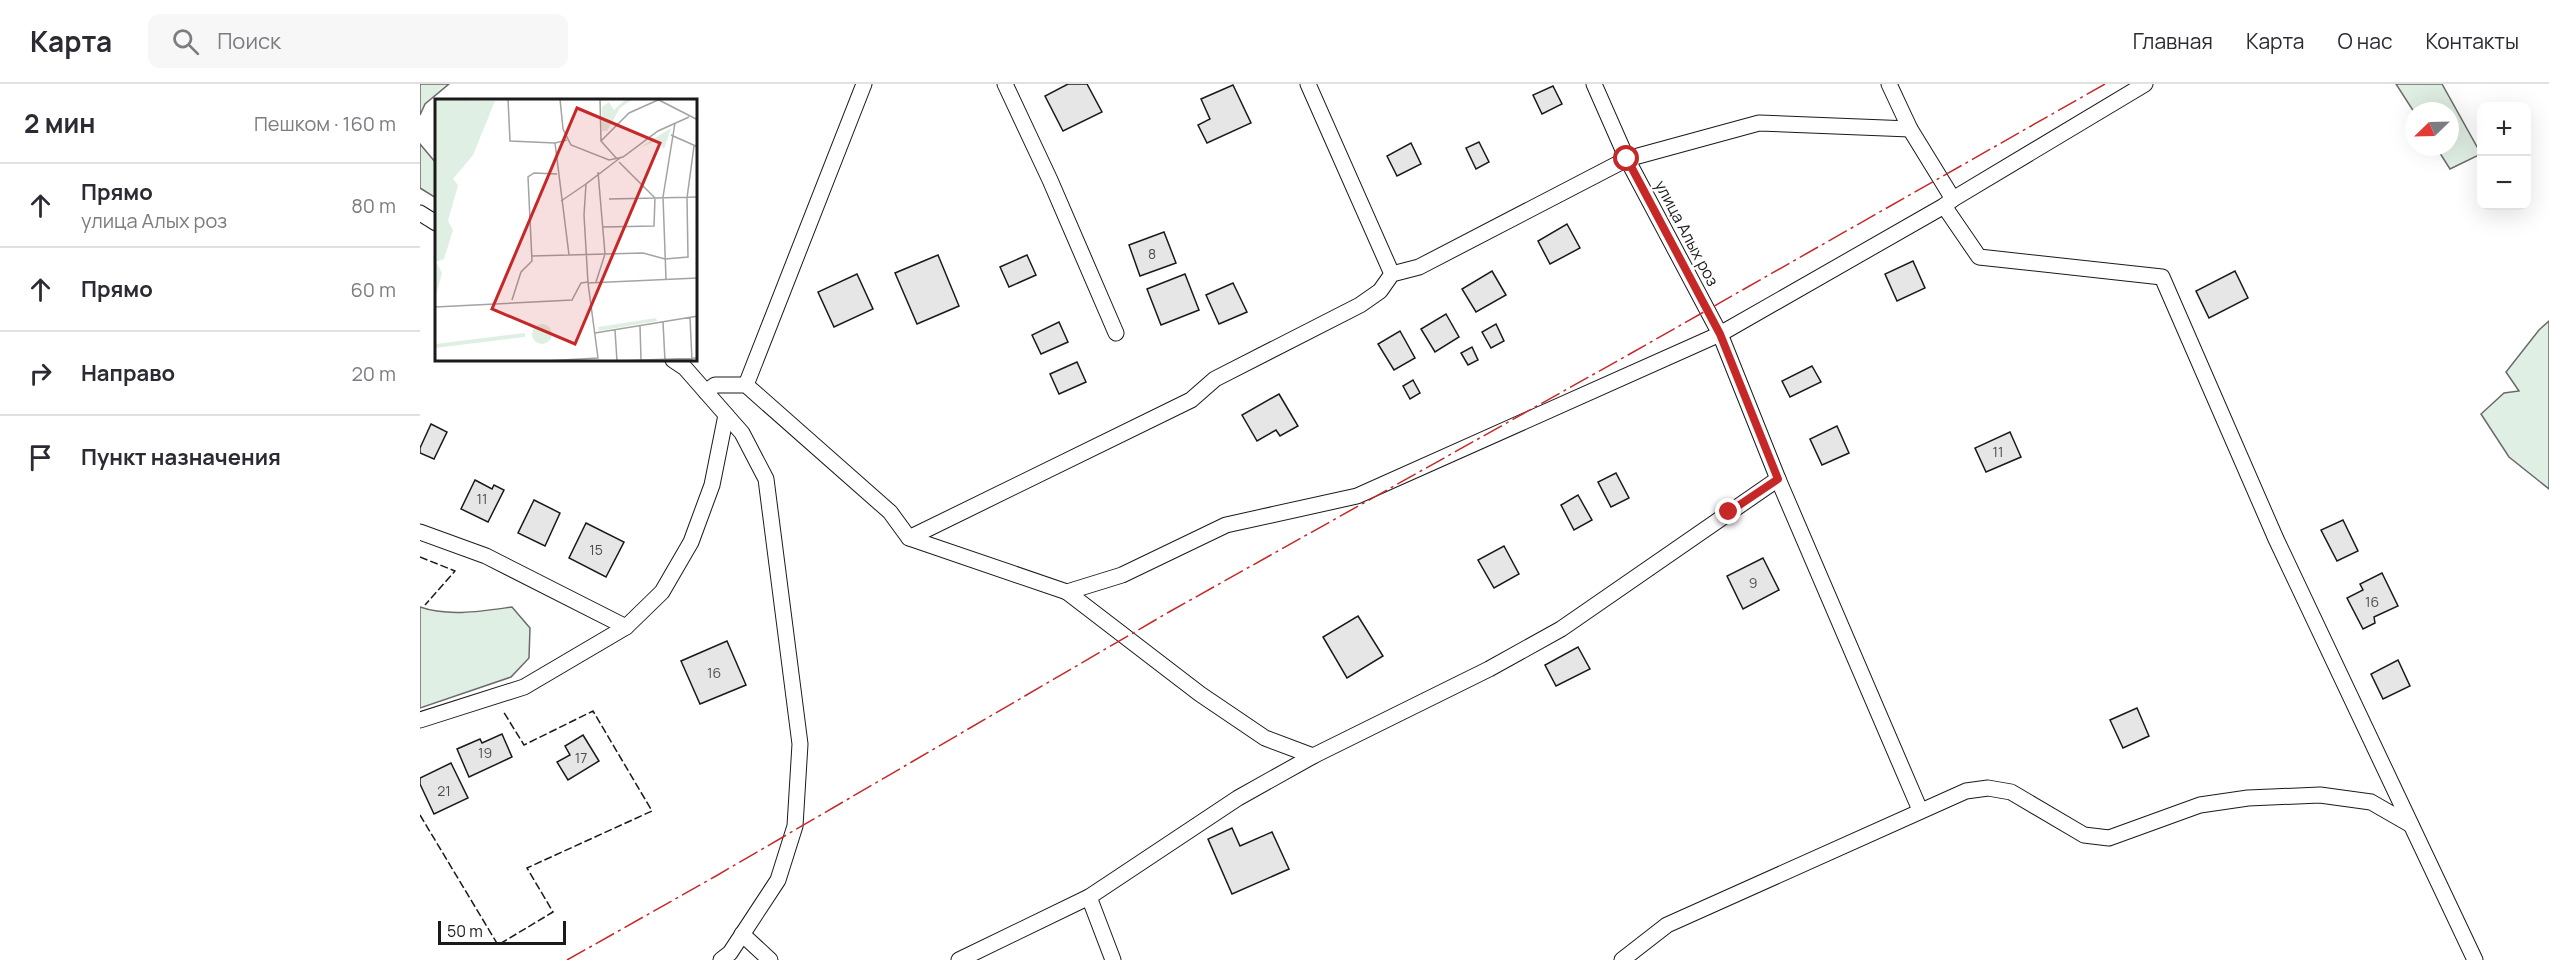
<!DOCTYPE html>
<html lang="ru">
<head>
<meta charset="utf-8">
<style>
	body { margin:0; font-family:Manrope,sans-serif; background:#f7f7f7; color:#2b2b33 }
	.controls { position:absolute; right:18px; top:18px; display:grid; overflow:hidden; border-radius:12px; box-shadow:0 6px 24px #0002 }
	.controls button { width:54px; height:54px; display:grid; place-items:center; padding:0; border:0; border-bottom:2px solid #e1e1e2; background:#fff; color:#2b2b33; font:30px sans-serif }
	.compass { position:absolute; left:1985px; top:18px; width:54px; height:54px; border-radius:50%; background:#fff; box-shadow:0 6px 24px #0002; rotate:247deg }
	.scale { position:absolute; left:18px; bottom:15px; width:128px; box-sizing:border-box; padding-left:6px; border:3px solid #1a1a1a; border-top:0; font-size:16px; line-height:21px; white-space:nowrap; color:#1a1a1a; -webkit-text-stroke:4px #fff; paint-order:stroke }
	.stop { position:absolute; width:18px; height:18px; margin:-14px; border:4px solid #c62828; border-radius:50%; background:#fff }
	.stop.end { background:#c62828; border-color:#fff; box-shadow:0 2px 6px #0008 }
	.list { margin:0; padding:0; list-style:none }
	h2 { display:flex; justify-content:space-between; align-items:center; height:78px; margin:0; padding:0 24px; font-size:26px }
	h2 small { font-size:20px; font-weight:400; color:#7c7c81 }
	.list li { display:grid; grid-template-columns:39px 1fr auto; gap:18px; align-items:center; box-sizing:border-box; height:84px; padding:0 24px; border-top:2px solid #e1e1e2 }
	.list b { display:block; font-size:22px; white-space:nowrap }
	.list p { margin:0; font-size:20px; white-space:nowrap; color:#7c7c81 }
	.list em { font-size:20px; font-style:normal; color:#7c7c81 }
	.icon { flex:none; width:33px; height:33px; fill:none; stroke:currentColor; stroke-width:2; stroke-linecap:round; stroke-linejoin:round }
	.map { position:relative; flex:none; width:2129px; height:876px; overflow:hidden }
	header { display:flex; align-items:center; gap:36px; box-sizing:border-box; height:84px; padding:0 30px; background:#fff; border-bottom:2px solid #e1e1e2 }
	header strong { font-size:28px }
	nav { display:flex; gap:33px; margin-inline-start:auto; font-size:21px }
	.search { width:420px; height:54px; background:#f7f7f7; display:flex; align-items:center; gap:15px; box-sizing:border-box; padding:0 21px; border-radius:12px; color:#7c7c81; font-size:22px }
	main { display:flex }
	aside { flex:1; background:#fff }
	.map>svg:first-child { display:block }
	.green { fill:#e0efe3; stroke:#6a6a6a; stroke-width:1.5 }
	.building { fill:#e6e6e6; stroke:#1a1a1a; stroke-width:1.5 }
	.lines { fill:none; stroke-linecap:round; stroke-linejoin:round }
	.street-casing { stroke:#1a1a1a; stroke-width:17 }
	.street { stroke:#fff; stroke-width:15 }
	.fence { stroke:#1a1a1a; stroke-width:1.5; stroke-dasharray:8 3; stroke-linecap:butt }
	.power { stroke:#c62828; stroke-width:1.5; stroke-dasharray:21 4.5 3 4.5; stroke-linecap:butt }
	.route { stroke:#c62828; stroke-width:8 }
	.labels { text-anchor:middle; stroke-width:4.5; stroke-linejoin:round; paint-order:stroke }
	.number-label { font-size:14px; fill:#4d4d4d }
	.street-label { font-size:16px; fill:#1a1a1a; stroke:#fff }
	.inset-road { fill:none; stroke:#a3a3a3; stroke-width:1.5 }
	.view { fill:#c62828; fill-opacity:0.15; stroke:#c62828; stroke-width:3 }
	.inset-edge { fill:none; stroke:#1a1a1a; stroke-width:3 }
</style>
</head>
<body>
<header>
<strong>Карта</strong>
<div class="search"><svg class="icon" aria-label="search" viewBox="0 0 24 24"><circle cx="10" cy="10" r="6"/><path d="M15 15l6 6"/></svg>Поиск</div>
<nav><a>Главная</a><a>Карта</a><a>О нас</a><a>Контакты</a></nav>
</header>
<main>
<aside>
<h2>2 мин<small>Пешком · 160 m</small></h2>
<ul class="list">
<li><svg class="icon" aria-label="ahead" viewBox="0 0 24 24"><path d="M12 20V5M6 11l6-6 6 6"/></svg><div><b>Прямо</b><p>улица Алых роз</p></div><em>80 m</em></li>
<li><svg class="icon" aria-label="ahead" viewBox="0 0 24 24"><path d="M12 20V5M6 11l6-6 6 6"/></svg><div><b>Прямо</b></div><em>60 m</em></li>
<li><svg class="icon" aria-label="right" viewBox="0 0 24 24"><path d="M7 20v-9h11M14 6l5 5-5 5"/></svg><div><b>Направо</b></div><em>20 m</em></li>
<li><svg class="icon" aria-label="arrive" viewBox="0 0 24 24"><path d="M6 21V4h12l-3 4 3 4H6"/></svg><div><b>Пункт назначения</b></div></li>
</ul>
</aside>
<div class="map">
<svg width="2129" height="876" viewBox="0 0 2129 876">
	<rect width="100%" height="100%" fill="#fff"/>
	<g class="green">
		<path d="M0,0H29L5,20L0,31Z"/>
		<path d="M1976,0H2022L2061,70L2030,85L2016,63H2030V27L1994,28Z"/>
		<path d="M0,60L16,79V114L0,104Z"/>
		<path d="M2129,237V405L2089,373L2061,330L2084,309L2099,307L2086,288L2119,246Z"/>
		<path d="M0,523C28,533 63,527 92,523L110,544L109,574L91,593L0,624Z"/>
	</g>
	<g class="building">
		<path d="M648,0H667L682,28L643,47L625,12Z"/>
		<path d="M813,1L831,39L787,59L778,41L790,35L781,15Z"/>
		<path d="M1133,2L1142,20L1122,30L1113,11Z"/>
		<path d="M1059,58L1069,78L1056,85L1046,64Z"/>
		<path d="M991,59L1001,80L977,92L967,72Z"/>
		<path d="M1147,140L1160,164L1130,180L1118,157Z"/>
		<path d="M744,148L756,179L720,192L709,161Z"/>
		<path d="M518,171L539,222L497,240L475,189Z"/>
		<path d="M607,171L616,191L589,203L580,183Z"/>
		<path d="M1493,177L1505,204L1477,217L1465,190Z"/>
		<path d="M1072,187L1086,211L1056,228L1042,205Z"/>
		<path d="M1815,187L1828,214L1789,234L1776,207Z"/>
		<path d="M437,190L453,225L414,243L398,208Z"/>
		<path d="M765,190L779,226L741,241L727,205Z"/>
		<path d="M813,199L827,228L799,240L786,211Z"/>
		<path d="M1026,230L1039,253L1015,268L1001,245Z"/>
		<path d="M639,238L648,258L621,270L612,251Z"/>
		<path d="M1076,240L1084,257L1071,264L1062,248Z"/>
		<path d="M980,247L995,274L974,286L958,260Z"/>
		<path d="M1052,263L1058,276L1048,281L1041,269Z"/>
		<path d="M657,278L666,298L639,310L630,290Z"/>
		<path d="M1392,282L1401,298L1370,313L1362,297Z"/>
		<path d="M993,296L1000,309L990,315L983,302Z"/>
		<path d="M859,310L878,342L860,352L856,346L837,357L822,331Z"/>
		<path d="M11,340L27,348L14,375L0,369V364Z"/>
		<path d="M1417,342L1429,369L1402,381L1390,355Z"/>
		<path d="M1590,348L1601,373L1566,388L1555,364Z"/>
		<path d="M1196,389L1209,414L1191,423L1178,398Z"/>
		<path d="M55,396L72,405L74,401L84,406L68,438L41,425Z"/>
		<path d="M1158,411L1172,436L1154,446L1141,421Z"/>
		<path d="M114,416L140,429L125,462L98,449Z"/>
		<path d="M1923,436L1938,467L1917,477L1901,446Z"/>
		<path d="M166,439L204,458L186,493L149,474Z"/>
		<path d="M1084,462L1099,490L1074,504L1058,476Z"/>
		<path d="M1343,474L1359,506L1323,525L1307,492Z"/>
		<path d="M1962,489L1978,522L1954,533L1955,539L1943,545L1927,514L1943,506L1940,500Z"/>
		<path d="M938,532L963,572L927,594L903,553Z"/>
		<path d="M307,557L326,601L280,620L261,577Z"/>
		<path d="M1158,563L1170,585L1136,602L1125,581Z"/>
		<path d="M1978,576L1990,602L1963,615L1951,590Z"/>
		<path d="M1717,624L1729,652L1703,664L1690,636Z"/>
		<path d="M82,650L92,673L49,693L37,665L60,655L62,659Z"/>
		<path d="M163,651L179,677L148,696L137,678L150,671L145,662Z"/>
		<path d="M31,679L48,714L14,730L0,700V694Z"/>
		<path d="M812,744L820,762L852,748L869,785L812,810L788,755Z"/>
	</g>
	<g class="lines">
		<defs>
			<g id="street">
				<path d="M585,0L630,96L696,249"/>
				<path d="M888,0L972,190"/>
				<path d="M1174,0L1207,75L1300,250L1358,395L1500,726"/>
				<path d="M1533,115L1725,0"/>
				<path d="M1524,122L1559,173L1742,193L1856,455L2055,876"/>
				<path d="M0,129L16,139"/>
				<path d="M253,276L265,284L322,349L346,395L380,660L375,742L358,796L310,869L301,876"/>
				<path d="M326,301L444,0"/>
				<path d="M286,308L295,301H326L470,428L489,454L647,508L702,491L806,441L937,412L1300,250L1524,122L1533,115L1490,45L1469,0"/>
				<path d="M0,448L66,472L206,543"/>
				<path d="M489,454L771,316L795,295L940,221L960,207L972,190L999,183L1207,75L1339,39L1490,45"/>
				<path d="M647,508L780,610L845,654L893,672"/>
				<path d="M0,636L104,603L206,543L242,508L271,458L292,401L306,331"/>
				<path d="M669,813L693,876"/>
				<path d="M322,850L350,876"/>
				<path d="M539,876L669,813L818,714L893,672L1069,585L1141,545L1358,395"/>
				<path d="M1202,876L1247,841L1546,707L1568,704L1591,708L1664,751L1689,754L1780,721L1828,714L1900,711L1951,718L1991,741"/>
			</g>
		</defs>
		<use href="#street" class="street-casing"/>
		<use href="#street" class="street"/>
		<g class="fence">
			<path d="M0,473L35,487L5,521"/>
			<path d="M0,731L78,861L133,828L107,784L232,727L173,627L104,661L83,627"/>
		</g>
		<path class="power" d="M147,876L296,792L749,528L1208,271L1685,0"/>
	</g>
	<g class="lines">
		<path class="route" d="M1207,75L1300,250L1358,395L1309,428"/>
	</g>
	<g class="labels">
		<g class="number-label">
			<text x="732" y="175">8</text>
			<text x="1578" y="373">11</text>
			<text x="62" y="420">11</text>
			<text x="176" y="471">15</text>
			<text x="1333" y="504">9</text>
			<text x="1952" y="523">16</text>
			<text x="294" y="594">16</text>
			<text x="65" y="674">19</text>
			<text x="161" y="679">17</text>
			<text x="24" y="712">21</text>
		</g>
		<g class="street-label">
			<text transform="translate(1267 149) rotate(62)" y="6">улица Алых роз</text>
		</g>
	</g>
	<g transform="translate(15 15)">
		<rect width="262" height="262" fill="#fff"/>
		<path d="M0,0L60,2L38,56L18,80L23,86L13,122L18,131L9,160L1,163L7,174L0,200ZM191,0H198L185,9L172,32H167V8L174,3L179,11ZM236,29L229,50L221,42L204,49ZM221,219L222,222L164,232L163,228ZM97 235a10 10 0 1 1 20 0a10 10 0 1 1-20 0ZM90,234V238L0,249V245Z" fill="#e0efe3"/>
		<path class="inset-road" d="M73,0L75,42L120,44M125,0L128,30L136,46L174,61L188,58L223,32L254,18M165,0L166,42L182,60M222,0L263,21M236,36L263,48M132,41L120,44L134,156M166,42L194,14L223,1M185,59L151,85L149,116L153,184L263,179M174,100L220,99L184,63M126,102L151,85M168,128L219,127L220,99L263,98M97,157L208,154L230,160L253,158L252,99L259,47M231,180L228,98L240,24M161,183L170,155L163,73M77,201L86,173L97,162L93,78L99,74L122,75M0,208L137,201L146,184L153,183M255,218L257,262M228,223L230,262M205,227L206,261M180,231L182,262L263,259M160,234L263,217M110,262L163,259L153,184"/>
		<path class="view" d="M142,9L225,44L140,245L57,210Z"/>
		<rect width="262" height="262" class="inset-edge"/>
	</g>
</svg>
<div class="controls">
<button>+</button>
<button>−</button>
</div>
<svg class="compass" viewBox="-18 -18 36 36"><path d="M0-13l5 13h-10z" fill="#e53935"/><path d="M0 13l5-13h-10z" fill="#7c7c81"/></svg>
<div class="scale">50 m</div>
<div class="stop" style="left:1207px;top:75px"></div>
<div class="stop end" style="left:1309px;top:428px"></div>
</div>
</main>
</body>
</html>
